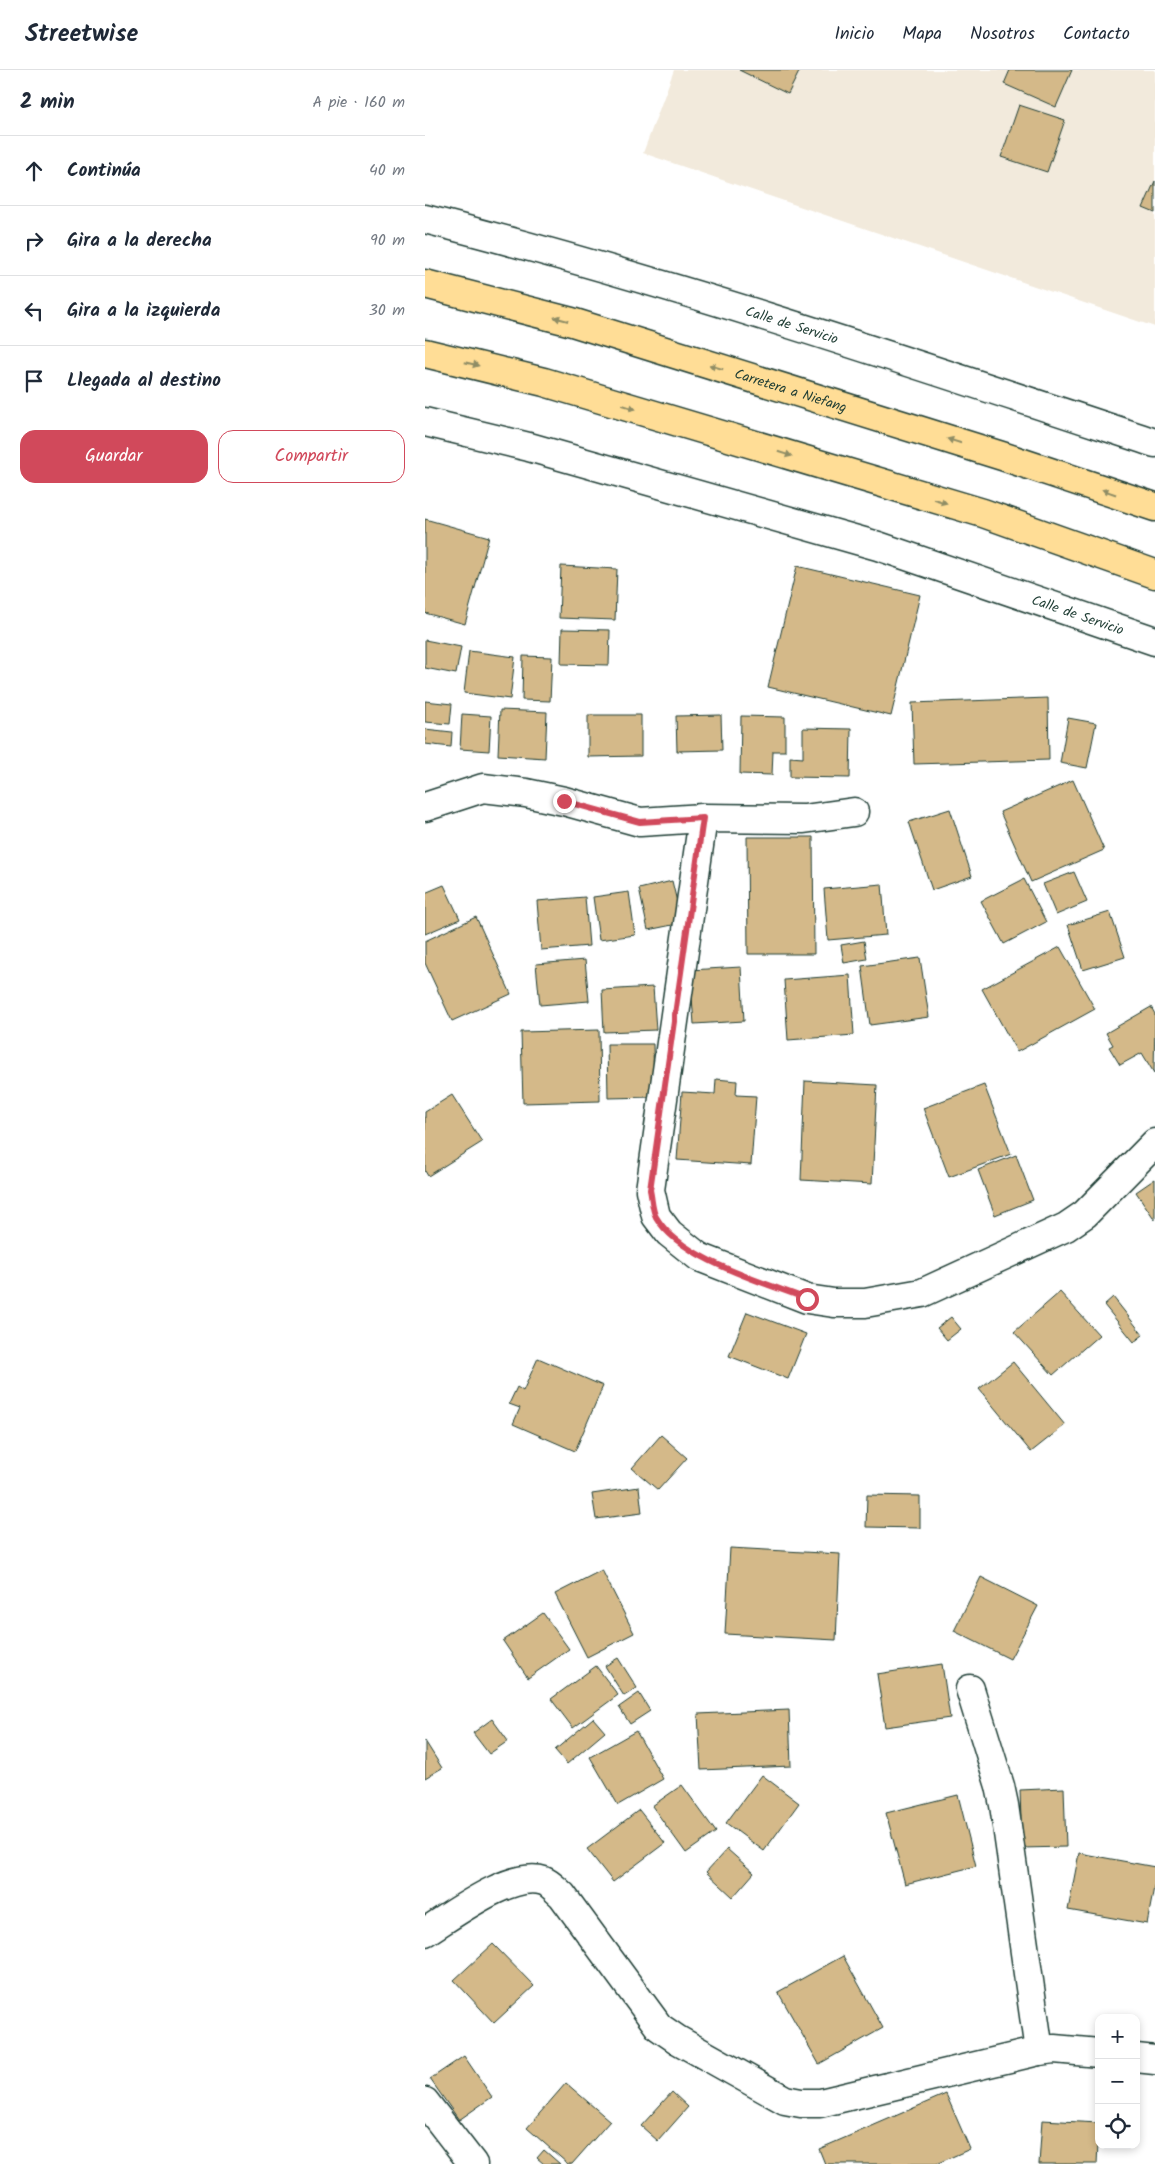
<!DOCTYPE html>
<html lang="es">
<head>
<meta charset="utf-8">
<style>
	body { margin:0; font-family:Kalam,sans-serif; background:#f6f6f7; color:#1f2937 }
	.controls { position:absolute; right:15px; bottom:15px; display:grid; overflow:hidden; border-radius:10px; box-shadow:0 2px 8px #0003 }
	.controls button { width:45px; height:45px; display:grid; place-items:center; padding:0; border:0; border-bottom:1px solid #e0e1e3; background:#fff; color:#1f2937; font:25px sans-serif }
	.stop { position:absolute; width:15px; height:15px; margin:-11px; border:4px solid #d1495b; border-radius:50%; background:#fff }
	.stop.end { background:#d1495b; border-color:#fff; box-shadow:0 1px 5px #0008 }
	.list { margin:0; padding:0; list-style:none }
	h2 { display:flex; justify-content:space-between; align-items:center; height:65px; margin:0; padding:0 20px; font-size:21px }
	h2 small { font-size:16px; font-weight:400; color:#747a83 }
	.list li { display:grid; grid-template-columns:32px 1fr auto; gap:15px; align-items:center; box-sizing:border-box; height:70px; padding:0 20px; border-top:1px solid #e0e1e3 }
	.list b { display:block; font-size:19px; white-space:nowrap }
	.list em { font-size:16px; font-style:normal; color:#747a83 }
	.actions { display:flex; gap:10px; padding:15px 20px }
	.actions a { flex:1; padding:11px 0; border:1px solid #d1495b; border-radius:15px; text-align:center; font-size:18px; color:#d1495b }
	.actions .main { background:#d1495b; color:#fff }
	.icon { flex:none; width:28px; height:28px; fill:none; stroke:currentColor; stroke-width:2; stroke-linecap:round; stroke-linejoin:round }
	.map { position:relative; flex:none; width:730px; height:2094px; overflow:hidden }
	header { display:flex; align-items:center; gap:30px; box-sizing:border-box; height:70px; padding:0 25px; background:#fff; border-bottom:1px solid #e0e1e3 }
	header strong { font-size:24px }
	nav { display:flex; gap:28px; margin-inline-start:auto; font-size:18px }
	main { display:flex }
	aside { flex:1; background:#fff }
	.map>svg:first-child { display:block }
	.built { fill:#f2eadc }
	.building { fill:#d4b989; stroke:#1f3d34 }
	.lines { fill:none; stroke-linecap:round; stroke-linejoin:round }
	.minor-casing { stroke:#1f3d34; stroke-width:31 }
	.primary-casing { stroke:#1f3d34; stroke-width:31 }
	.minor { stroke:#fff; stroke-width:28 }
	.primary { stroke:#ffdd96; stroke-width:28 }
	.oneway { fill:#8f8d65 }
	.route { stroke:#d1495b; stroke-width:6 }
	.labels { text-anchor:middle; stroke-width:5; stroke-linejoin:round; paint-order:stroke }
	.street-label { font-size:14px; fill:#1f3d34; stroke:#fff }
</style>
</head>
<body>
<header>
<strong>Streetwise</strong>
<nav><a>Inicio</a><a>Mapa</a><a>Nosotros</a><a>Contacto</a></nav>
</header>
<main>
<aside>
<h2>2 min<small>A pie · 160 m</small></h2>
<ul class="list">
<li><svg class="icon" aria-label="ahead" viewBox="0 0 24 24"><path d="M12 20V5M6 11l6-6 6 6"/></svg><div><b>Continúa</b></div><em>40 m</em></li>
<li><svg class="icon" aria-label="right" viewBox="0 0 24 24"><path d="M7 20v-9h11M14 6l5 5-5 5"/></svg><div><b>Gira a la derecha</b></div><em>90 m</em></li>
<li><svg class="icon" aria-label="left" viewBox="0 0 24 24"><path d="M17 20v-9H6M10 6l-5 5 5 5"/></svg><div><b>Gira a la izquierda</b></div><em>30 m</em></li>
<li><svg class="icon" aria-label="arrive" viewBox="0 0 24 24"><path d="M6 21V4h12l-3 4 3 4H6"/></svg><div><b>Llegada al destino</b></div></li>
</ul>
<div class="actions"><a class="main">Guardar</a><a>Compartir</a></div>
</aside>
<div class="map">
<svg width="730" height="2094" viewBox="0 0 730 2094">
	<rect width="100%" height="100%" fill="#fff"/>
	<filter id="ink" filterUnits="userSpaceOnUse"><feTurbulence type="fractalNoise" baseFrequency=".02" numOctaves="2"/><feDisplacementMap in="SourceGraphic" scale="10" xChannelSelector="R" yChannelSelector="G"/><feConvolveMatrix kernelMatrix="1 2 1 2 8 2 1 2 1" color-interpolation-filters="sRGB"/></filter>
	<g filter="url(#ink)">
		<path class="built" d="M249,0H730V257L218,83Z"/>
		<g class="building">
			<path d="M314,0H375L363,24Z"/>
			<path d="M585,0H647L631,37L579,14Z"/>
			<path d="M594,35L640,50L622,102L576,87Z"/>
			<path d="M730,111V143L718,138Z"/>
			<path d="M0,449L64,467L40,554L0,543Z"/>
			<path d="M136,496L192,499L190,550L134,548Z"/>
			<path d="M372,496L495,525L466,646L343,617Z"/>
			<path d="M137,559L185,560L184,595L136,594Z"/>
			<path d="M0,570L36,577L31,604L0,598Z"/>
			<path d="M44,581L90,587L85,629L39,623Z"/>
			<path d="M98,586L127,587L125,631L97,630Z"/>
			<path d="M623,628L624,690L489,694L487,633Z"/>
			<path d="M0,631L27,634L25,654L0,652Z"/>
			<path d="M75,640L122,642L120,688L73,685Z"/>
			<path d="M37,644L66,646L64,681L35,679Z"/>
			<path d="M163,645H216V686L163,687Z"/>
			<path d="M296,645L297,680L252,681L251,646Z"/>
			<path d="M316,646L360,647V681H348L347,705L315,704Z"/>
			<path d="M643,648L671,653L662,698L635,693Z"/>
			<path d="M378,658L426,659L425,708L365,707V687L378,688Z"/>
			<path d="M0,659L27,662L26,677L0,674Z"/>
			<path d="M648,710L679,780L606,812L575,742Z"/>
			<path d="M525,739L547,806L507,820L484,752Z"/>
			<path d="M322,767H388L389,884H323Z"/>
			<path d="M649,802L662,832L631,845L618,814Z"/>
			<path d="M599,809L621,852L579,874L556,831Z"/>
			<path d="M247,811L257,853L223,860L214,819Z"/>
			<path d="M457,814L461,865L403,870L399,819Z"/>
			<path d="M19,815L35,849L0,864V823Z"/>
			<path d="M204,822L210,865L174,870L168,827Z"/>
			<path d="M160,827L164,876L116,880L112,831Z"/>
			<path d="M685,842L700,887L658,900L643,855Z"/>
			<path d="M51,847L86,924L27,951L0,893V871Z"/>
			<path d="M439,871L442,889L419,893L416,875Z"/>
			<path d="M635,877L670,939L592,982L557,919Z"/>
			<path d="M495,888L504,947L445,955L437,896Z"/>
			<path d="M160,890L164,931L115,935L111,894Z"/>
			<path d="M316,897L319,951L269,954L265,900Z"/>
			<path d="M425,905L429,965L363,970L359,910Z"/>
			<path d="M228,917L231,960L179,962L177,920Z"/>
			<path d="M726,937L730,944L729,1003L717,983L695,995L684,977L688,975L681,963Z"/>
			<path d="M174,960L175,1031L98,1033L96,962Z"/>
			<path d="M182,974H228L229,1027L183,1028Z"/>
			<path d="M291,1009L312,1011L311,1025L331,1026L326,1095L252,1090L257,1022L290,1024Z"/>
			<path d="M380,1011L452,1015L447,1114L376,1110Z"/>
			<path d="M559,1015L586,1084L524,1107L498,1038Z"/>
			<path d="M27,1025L57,1072L3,1106L0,1101V1042Z"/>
			<path d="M591,1085L608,1130L570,1145L553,1100Z"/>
			<path d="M730,1109V1150L711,1122Z"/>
			<path d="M635,1222L674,1265L628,1305L589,1262Z"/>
			<path d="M688,1227L718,1265L709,1272L679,1235Z"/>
			<path d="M322,1242L381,1264L363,1309L304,1286Z"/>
			<path d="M526,1247L536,1259L522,1270L512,1258Z"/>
			<path d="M113,1288L178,1316L150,1381L88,1354L95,1338L84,1334L92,1317L98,1321Z"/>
			<path d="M588,1292L640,1355L606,1382L554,1319Z"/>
			<path d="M236,1365L262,1388L233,1420L207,1398Z"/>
			<path d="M214,1417L217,1443L171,1449L167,1424Z"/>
			<path d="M442,1425L495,1426V1458L441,1457Z"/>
			<path d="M305,1478L415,1484L411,1570L300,1564Z"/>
			<path d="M177,1500L209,1563L162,1587L130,1524Z"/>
			<path d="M556,1507L613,1536L585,1589L529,1561Z"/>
			<path d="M118,1543L144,1579L103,1608L78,1571Z"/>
			<path d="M193,1588L212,1618L199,1626L180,1596Z"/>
			<path d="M517,1594L525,1648L460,1657L452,1604Z"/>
			<path d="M171,1596L193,1625L148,1658L126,1629Z"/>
			<path d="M214,1623L225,1641L205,1654L194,1637Z"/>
			<path d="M364,1640L366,1696L276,1700L273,1644Z"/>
			<path d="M168,1648L180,1662L142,1694L130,1680Z"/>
			<path d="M67,1649L83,1671L64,1684L48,1663Z"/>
			<path d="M211,1661L238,1709L193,1735L165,1687Z"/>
			<path d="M0,1671L17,1698L0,1708Z"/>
			<path d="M337,1705L374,1733L339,1781L301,1753Z"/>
			<path d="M257,1715L291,1762L261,1783L227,1736Z"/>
			<path d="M639,1718L641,1777L597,1778L595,1720Z"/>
			<path d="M533,1725L551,1796L480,1814L461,1743Z"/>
			<path d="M214,1740L240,1773L188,1812L162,1779Z"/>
			<path d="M302,1779L329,1803L308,1827L281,1802Z"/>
			<path d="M654,1783L730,1797V1812L722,1854L643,1840Z"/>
			<path d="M68,1874L109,1916L69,1953L29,1910Z"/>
			<path d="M418,1886L458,1958L394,1994L353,1922Z"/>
			<path d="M39,1986L67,2027L34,2050L5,2009Z"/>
			<path d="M141,2013L185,2051L147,2094H143L102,2058Z"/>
			<path d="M247,2022L263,2037L233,2071L216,2056Z"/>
			<path d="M521,2024L545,2079L511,2094H400L394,2079Z"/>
			<path d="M617,2050L674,2053L672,2094H614Z"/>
			<path d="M119,2080L135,2094H119L112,2088Z"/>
		</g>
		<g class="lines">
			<defs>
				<g id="minor">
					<path id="s1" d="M0,149C247,212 488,293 730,373"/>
					<path id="s2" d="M0,352L104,377L453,476L730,571"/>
					<path d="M0,737L58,718L101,723L139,731L215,752L278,748L379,749L429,742"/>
					<path d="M278,748L225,1120L231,1146L244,1163L274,1187L382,1229L409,1233H440L497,1223L641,1157L660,1144L730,1073"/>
					<path d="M545,1619L575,1716L579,1735L614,1981"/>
					<path d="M0,1862C28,1845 86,1800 119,1811C125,1813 132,1821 137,1825L234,1957L253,1970L360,2030L376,2033H395L614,1981L629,1979L674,1983"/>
					<path d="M711,1988L730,1990"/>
					<path d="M0,2032L48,2094"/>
				</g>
				<g id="primary">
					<path id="s3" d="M0,214L147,252L577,386L730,437"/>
					<path d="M0,283L119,312L558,443L730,504"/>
				</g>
			</defs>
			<use href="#minor" class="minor-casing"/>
			<use href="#primary" class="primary-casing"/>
			<use href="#minor" class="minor"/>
			<use href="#primary" class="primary"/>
		</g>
		<defs><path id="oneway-solid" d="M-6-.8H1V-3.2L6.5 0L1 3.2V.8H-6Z" transform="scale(1.25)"/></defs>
		<g class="oneway">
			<use href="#oneway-solid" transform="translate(136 249) rotate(-165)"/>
			<use href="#oneway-solid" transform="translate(47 294) rotate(14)"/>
			<use href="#oneway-solid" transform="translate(291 297) rotate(-163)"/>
			<use href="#oneway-solid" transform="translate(204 337) rotate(17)"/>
			<use href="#oneway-solid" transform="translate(529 371) rotate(-163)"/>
			<use href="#oneway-solid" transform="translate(360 384) rotate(17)"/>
			<use href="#oneway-solid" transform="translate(684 422) rotate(-161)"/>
			<use href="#oneway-solid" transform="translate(515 431) rotate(17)"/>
		</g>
	</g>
	<g class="lines" filter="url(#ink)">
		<path class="route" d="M139,731L215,752L278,748L225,1120C227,1128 227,1140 231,1147C255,1189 338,1212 382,1229"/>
	</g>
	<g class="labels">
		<g class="street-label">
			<text dy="5" stroke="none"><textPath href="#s1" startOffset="382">Calle de Servicio</textPath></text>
			<text dy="5" stroke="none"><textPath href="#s3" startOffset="381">Carretera a Niefang</textPath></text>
			<text dy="5" stroke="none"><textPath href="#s2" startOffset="681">Calle de Servicio</textPath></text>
		</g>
	</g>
</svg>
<div class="controls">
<button>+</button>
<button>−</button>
<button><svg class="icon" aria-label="locate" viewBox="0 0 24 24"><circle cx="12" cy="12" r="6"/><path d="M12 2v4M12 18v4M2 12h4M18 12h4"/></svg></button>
</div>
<div class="stop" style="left:382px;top:1229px"></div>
<div class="stop end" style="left:139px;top:731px"></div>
</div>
</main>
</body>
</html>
